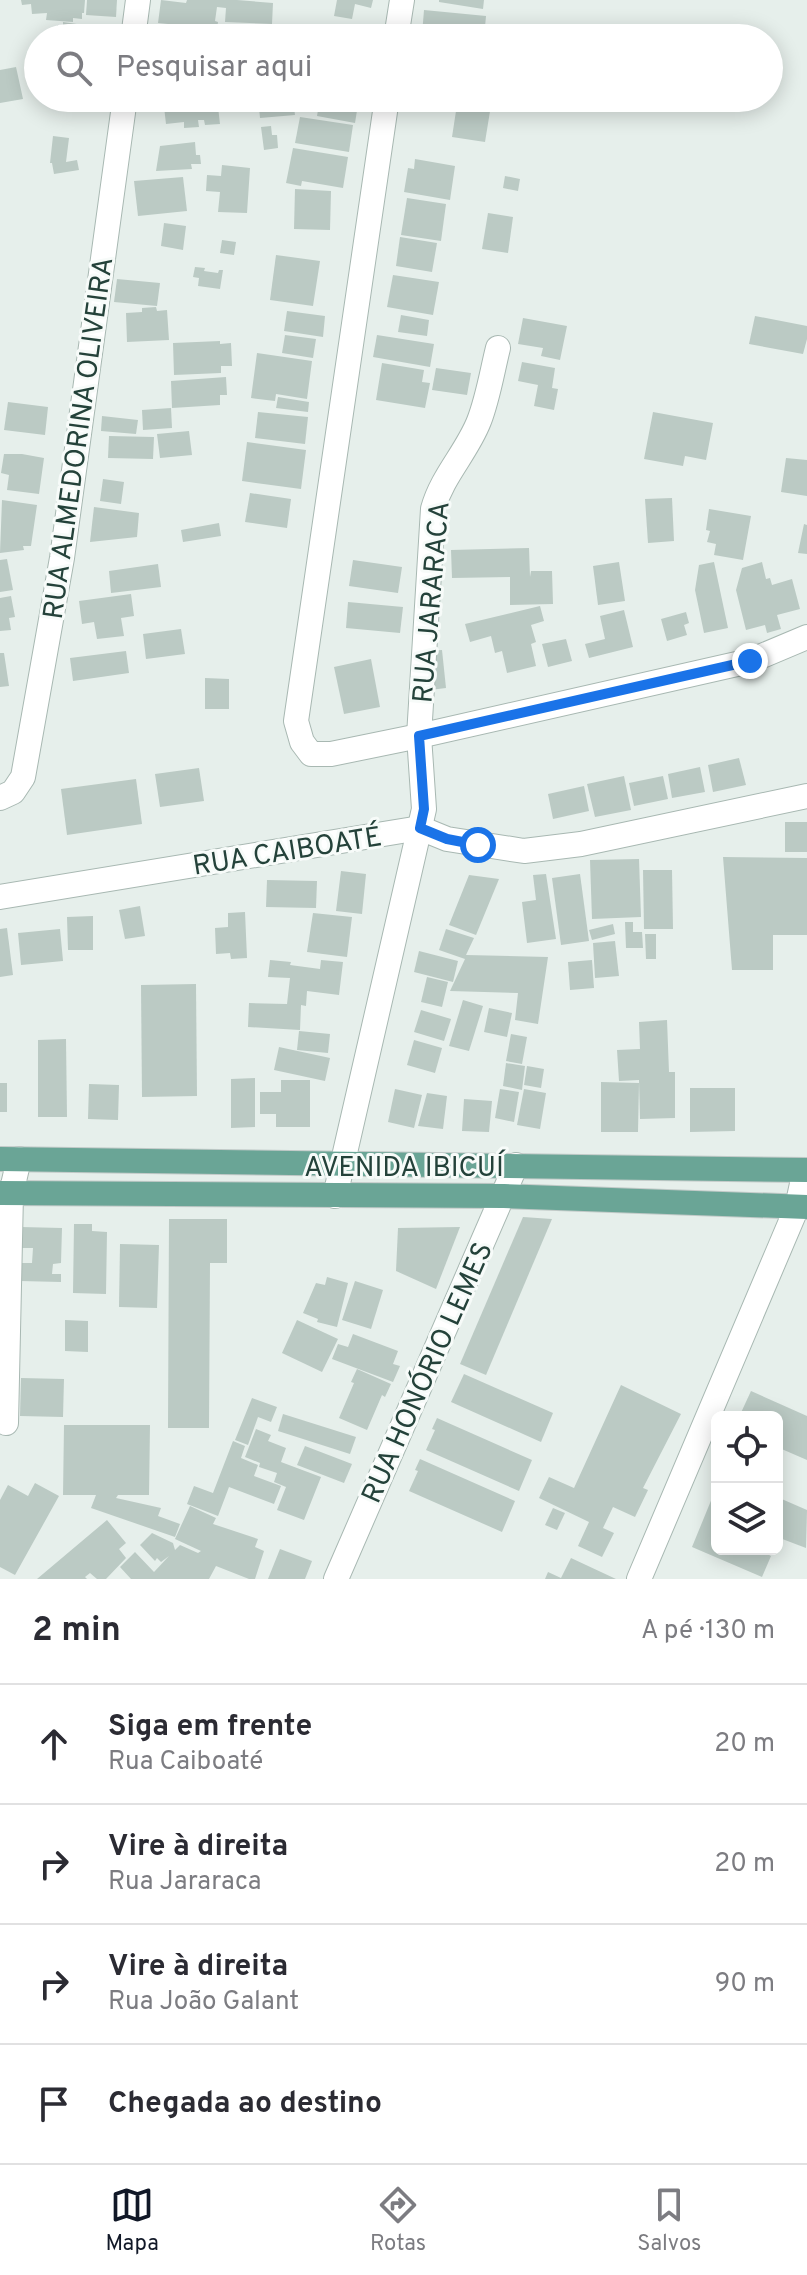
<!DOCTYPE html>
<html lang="pt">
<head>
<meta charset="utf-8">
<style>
	body { margin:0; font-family:Overpass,sans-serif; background:#f7f7f7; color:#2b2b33 }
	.controls { position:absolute; right:24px; bottom:24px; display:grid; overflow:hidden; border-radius:12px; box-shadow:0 4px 20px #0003 }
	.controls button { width:72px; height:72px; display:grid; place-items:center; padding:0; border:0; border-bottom:2px solid #e1e1e2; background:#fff; color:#2b2b33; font:40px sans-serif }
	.stop { position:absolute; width:24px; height:24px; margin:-18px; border:6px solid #1a73e8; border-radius:50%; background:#fff }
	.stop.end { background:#1a73e8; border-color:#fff; box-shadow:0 2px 8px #0008 }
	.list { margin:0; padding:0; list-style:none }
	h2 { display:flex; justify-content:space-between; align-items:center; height:104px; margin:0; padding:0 32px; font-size:34px }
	h2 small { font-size:26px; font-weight:400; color:#7c7c81 }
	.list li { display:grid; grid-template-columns:52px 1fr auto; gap:24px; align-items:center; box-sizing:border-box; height:120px; padding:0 32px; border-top:2px solid #e1e1e2 }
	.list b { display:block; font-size:30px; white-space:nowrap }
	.list p { margin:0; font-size:26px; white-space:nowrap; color:#7c7c81 }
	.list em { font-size:26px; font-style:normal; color:#7c7c81 }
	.icon { flex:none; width:44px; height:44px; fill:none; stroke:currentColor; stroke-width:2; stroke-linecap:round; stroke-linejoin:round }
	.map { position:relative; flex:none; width:807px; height:1579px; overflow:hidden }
	.search { position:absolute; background:#fff; box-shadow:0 4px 20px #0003; left:24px; right:24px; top:24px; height:88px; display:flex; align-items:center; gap:20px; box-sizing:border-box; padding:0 28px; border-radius:44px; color:#7c7c81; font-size:30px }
	.sheet { height:584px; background:#fff }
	nav { display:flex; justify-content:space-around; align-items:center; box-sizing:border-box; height:112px; border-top:2px solid #e1e1e2; background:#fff; font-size:22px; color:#7c7c81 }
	nav a { display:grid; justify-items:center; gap:4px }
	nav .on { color:#111827 }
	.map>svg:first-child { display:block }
	.building { fill:#bbcac4 }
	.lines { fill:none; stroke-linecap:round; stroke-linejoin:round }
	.minor-casing { stroke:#a8b8b2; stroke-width:26 }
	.major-casing { stroke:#c2cac8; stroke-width:26 }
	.minor { stroke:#fff; stroke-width:24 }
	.major { stroke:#6aa596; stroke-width:24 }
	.route { stroke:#1a73e8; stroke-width:10 }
	.labels { text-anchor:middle; stroke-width:6; stroke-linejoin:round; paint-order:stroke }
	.street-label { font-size:28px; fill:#24423a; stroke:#f7fbf9 }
</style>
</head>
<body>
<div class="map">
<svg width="807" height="1579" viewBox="0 0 807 1579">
	<rect width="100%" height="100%" fill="#e6efeb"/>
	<g class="building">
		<path d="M21,0H85L84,13H82V19L73,18V22L46,20L47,13L32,14L31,4L22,5Z"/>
		<path d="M87,0H117L116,17L86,15Z"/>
		<path d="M161,0L186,3L187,0H237L273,3L272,24L225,22L226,8L217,7L215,21L218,22L217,30L252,27L253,38H162L161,35L169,34L168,24L158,23Z"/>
		<path d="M337,0H373L371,8L355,4L352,19L334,16Z"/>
		<path d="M439,0H484L483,9L439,2Z"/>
		<path d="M424,10L486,16L484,38H455L422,35Z"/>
		<path d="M63,22L111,29L109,38H55L57,25H63Z"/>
		<path d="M492,24L507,27L506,38H489Z"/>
		<path d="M16,67L23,99L0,103V70Z"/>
		<path d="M163,98H217L220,124L205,125L204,120H198L199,127L184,128V122L166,124Z"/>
		<path d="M258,98H293L295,115L260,118Z"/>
		<path d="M320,98H359L355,123L317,116Z"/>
		<path d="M458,98L492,99L485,142L452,137Z"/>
		<path d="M300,117L353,125L349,152L295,143Z"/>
		<path d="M271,126L272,135H277L278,148L264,150L261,127Z"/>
		<path d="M53,136L69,138L66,162L77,160L79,170L54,174L52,163H50Z"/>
		<path d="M195,142L196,155H200L201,164H191L192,169L156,171L160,146Z"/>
		<path d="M293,148L348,157L343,188L302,181L301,186L286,183Z"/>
		<path d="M415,159L455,166L450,200L404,192L408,168L414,169Z"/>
		<path d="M222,165L250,168L247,213L218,212L220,192L206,191L207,175L221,176Z"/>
		<path d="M505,176L520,179L518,191L503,188Z"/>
		<path d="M183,177L187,211L138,216L134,181Z"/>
		<path d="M295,189L331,191L330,230L294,229Z"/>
		<path d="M407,198L446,204L441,241L401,235Z"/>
		<path d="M488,213L513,217L508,253L482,249Z"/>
		<path d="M164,223L186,226L183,250L161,246Z"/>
		<path d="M400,237L437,243L432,272L396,266Z"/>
		<path d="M222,240L236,242L234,255L220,253Z"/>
		<path d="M276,255L320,261L313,306L270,300Z"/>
		<path d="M195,267L205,268L204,271L218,273L219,270H223L220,289L198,286L199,278L193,277Z"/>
		<path d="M393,275L439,282L433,315L387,307Z"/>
		<path d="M117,279L160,283L157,306L114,302Z"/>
		<path d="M156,307L157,311L167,310L169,340L127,342L126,313L142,312V308Z"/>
		<path d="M287,311L325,316L323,337L284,331Z"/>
		<path d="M401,315L429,320L427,336L398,332Z"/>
		<path d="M755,316L807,326V339L803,354L749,344Z"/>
		<path d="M523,318L567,326L560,360L541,356L543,348L518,344Z"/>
		<path d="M285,335L316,339L313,358L282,353Z"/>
		<path d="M377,335L434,344L430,367L373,357Z"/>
		<path d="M220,341V344L231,343L232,366H221V373L174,375L173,343Z"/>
		<path d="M257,353L312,361L307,399L276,394L275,401L251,398Z"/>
		<path d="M522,362L555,368L552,388L558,389L554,410L534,406L538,385L518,381Z"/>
		<path d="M382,363L424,370L422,382L430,383L425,408L376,400Z"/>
		<path d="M436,368L471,373L467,395L432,390Z"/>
		<path d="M226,377L227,395H220V405L172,408L171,381Z"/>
		<path d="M278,397L309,402L308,412L276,408Z"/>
		<path d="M8,402L48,407L45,435L4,430Z"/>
		<path d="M171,408L172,428L143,430L142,410Z"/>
		<path d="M258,412L308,417L305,444L255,438Z"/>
		<path d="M653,412L713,423L706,460L685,456L683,466L644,459Z"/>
		<path d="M102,416L138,420L136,434L101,431Z"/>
		<path d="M189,431L192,455L160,458L157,434Z"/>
		<path d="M109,436L154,437L153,459L108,458Z"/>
		<path d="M247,442L306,450L301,489L242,481Z"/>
		<path d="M4,454H22L44,458L39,494L7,490L9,475L1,473Z"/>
		<path d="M786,458L807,460V496L781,492Z"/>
		<path d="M103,479L124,482L121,504L100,501Z"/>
		<path d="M250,493L291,499L287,528L245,522Z"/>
		<path d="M672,498L674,541L648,543L645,499Z"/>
		<path d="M2,500L37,505L31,546H23L24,550L0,553Z"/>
		<path d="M94,507L139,513L137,537L90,542Z"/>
		<path d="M709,509L751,516L743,560L714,555L716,544L707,542L710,531L706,530Z"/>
		<path d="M219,523L221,536L183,542L181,530Z"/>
		<path d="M804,524L807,525V554L798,553Z"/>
		<path d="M529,548L530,577L531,571H552L553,604L510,605V577L452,578L451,550Z"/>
		<path d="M7,559L13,590L0,592V560Z"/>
		<path d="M353,560L402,567L398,593L349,586Z"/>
		<path d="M619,562L625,601L598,605L593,566Z"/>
		<path d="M714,562L728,628L704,633L695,590L699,565Z"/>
		<path d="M762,562L766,579L770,578L772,585L792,579L800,609L777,615L781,629L767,633L765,625L746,630L736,590L742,568Z"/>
		<path d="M158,564L161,587L111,593L109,571Z"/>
		<path d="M131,594L134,616L121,618L124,636L97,639L94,622L82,624L79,601Z"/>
		<path d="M11,596L15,617L9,618L11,630L0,631V598Z"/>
		<path d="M348,602L403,607L400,633L346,628Z"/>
		<path d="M540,606L544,621L531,625L536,642L531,644L536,666L507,673L502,651L495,653L491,636L470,642L465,624Z"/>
		<path d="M624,610L633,647L589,658L585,644L605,639L600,616Z"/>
		<path d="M686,612L689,623L684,625L687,635L667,641L661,619Z"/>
		<path d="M181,629L185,654L146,659L143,634Z"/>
		<path d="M566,639L572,661L548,667L542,644Z"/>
		<path d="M442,650L446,688L430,690L426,651Z"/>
		<path d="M126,651L129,673L73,681L70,658Z"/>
		<path d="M0,653H4L9,686L0,687Z"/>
		<path d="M371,659L380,707L344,714L334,667Z"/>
		<path d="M205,678L229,679V709H205Z"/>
		<path d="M739,758L746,785L713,792L708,765Z"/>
		<path d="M700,767L705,792L672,798L668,774Z"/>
		<path d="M199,768L204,801L160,807L155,774Z"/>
		<path d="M624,776L631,810L595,817L587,784Z"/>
		<path d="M663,776L668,799L634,806L629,783Z"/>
		<path d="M136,779L142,824L67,835L61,789Z"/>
		<path d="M584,786L589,811L553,819L548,794Z"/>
		<rect x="785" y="822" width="22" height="30"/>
		<path d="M723,857L807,858V935H773V970H732Z"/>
		<path d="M639,859L641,917L592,919L590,860Z"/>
		<path d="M643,870H672L673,929H644Z"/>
		<path d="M341,871L366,874L362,914L336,911Z"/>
		<path d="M546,874L556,939L527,943L522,902L536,900L533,875Z"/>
		<path d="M580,874L589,941L561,945L552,878Z"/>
		<path d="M469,875L499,879L476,935L449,925Z"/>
		<path d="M267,880L317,881L316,908L266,907Z"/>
		<path d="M140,906L145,936L125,939L119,910Z"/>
		<path d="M245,912L247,958L231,959L230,953L216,954L215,928L228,927V913Z"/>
		<path d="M313,913L352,917L347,957L307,952Z"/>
		<path d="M93,916V950H68L67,917Z"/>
		<path d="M625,922H633V932H642L643,948H626Z"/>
		<path d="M613,924L615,934L592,940L589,930Z"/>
		<path d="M7,928L13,975L0,977V929Z"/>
		<path d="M60,929L63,961L21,965L18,933Z"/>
		<path d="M446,929L474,938L466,955L548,957L538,1024L515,1020L518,993L450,991L465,959L439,950Z"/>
		<path d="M645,934H656V959H646Z"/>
		<path d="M615,941L619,976L595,978L593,943Z"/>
		<path d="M419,951L458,961L453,982L414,972Z"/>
		<path d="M270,960L291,962L290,965L320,969L321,960L343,962L339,995L307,991L306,1006L301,1005L300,1030L248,1027L249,1003L287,1004L290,978L268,977Z"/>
		<path d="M592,960L594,988L570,990L568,962Z"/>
		<path d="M427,977L448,982L442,1007L421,1002Z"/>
		<path d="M196,984L197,1096L142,1097L141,985Z"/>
		<path d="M463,1000L483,1006L469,1051L449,1046Z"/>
		<path d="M489,1008L512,1013L507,1037L484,1032Z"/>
		<path d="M421,1010L451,1019L444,1041L414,1032Z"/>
		<path d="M667,1020L669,1072H675V1118L640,1119L639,1080L619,1081L617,1050L640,1049L639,1022Z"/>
		<path d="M299,1031L330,1034L328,1053L297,1050Z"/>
		<path d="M511,1034L527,1037L522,1064L506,1061Z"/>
		<path d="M66,1039L67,1117H38V1040Z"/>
		<path d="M414,1040L442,1048L435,1073L407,1065Z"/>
		<path d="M279,1047L330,1058L325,1081L274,1070Z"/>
		<path d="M506,1063L525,1066L522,1090L503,1086Z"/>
		<path d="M527,1066L544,1069L541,1088L524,1085Z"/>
		<path d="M255,1078V1127L231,1128V1079Z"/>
		<path d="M281,1080H310V1127H276V1114H260V1092H281Z"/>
		<path d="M601,1082L639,1083L638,1132H601Z"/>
		<rect x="0" y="1083" width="7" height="29"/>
		<path d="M89,1084L119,1085L118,1120L88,1119Z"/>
		<path d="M690,1088H735V1131L690,1132Z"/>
		<path d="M395,1089L422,1095L414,1128L388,1122Z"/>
		<path d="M500,1089L519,1092L514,1122L495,1118Z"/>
		<path d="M524,1089L546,1093L540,1129L517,1125Z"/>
		<path d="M427,1093L447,1096L443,1129L418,1126Z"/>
		<path d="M464,1099L492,1101L489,1132L462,1131Z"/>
		<path d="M523,1217L552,1219L486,1375L460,1364Z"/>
		<path d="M169,1219H227V1263H210L209,1428H168Z"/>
		<path d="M74,1224H92V1231L107,1232L106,1294L73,1293Z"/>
		<path d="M21,1227L62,1228L61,1263L53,1264L52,1274H61V1282L20,1281V1263H32L33,1248H20Z"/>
		<path d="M460,1227L436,1289L396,1271L398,1228Z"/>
		<path d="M120,1244L159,1245L157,1308L119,1307Z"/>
		<path d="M327,1277L348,1283L337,1327L317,1322L318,1319L303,1313L316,1283L325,1285Z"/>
		<path d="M355,1281L383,1290L371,1329L342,1320Z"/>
		<path d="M65,1320L88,1321V1352L65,1351Z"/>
		<path d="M297,1320L338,1339L322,1372L282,1353Z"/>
		<path d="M353,1334L398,1351L393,1364L400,1366L393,1382L332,1359L338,1344L348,1347Z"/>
		<path d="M357,1369L391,1384L385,1397L382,1395L367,1430L339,1418L354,1383L351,1382Z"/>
		<path d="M464,1374L553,1413L541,1442L451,1402Z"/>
		<path d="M21,1378L64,1379L63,1417L20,1416Z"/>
		<path d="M621,1385L681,1414L643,1488L648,1490L635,1517L613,1507L603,1528L614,1533L602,1557L578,1546L589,1522L539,1498L549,1477L574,1488Z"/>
		<path d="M751,1391L807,1416V1460L777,1447V1417H739Z"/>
		<path d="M252,1398L277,1407L271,1422L258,1417L248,1445L235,1440Z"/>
		<path d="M283,1414L356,1437L350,1454L278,1431Z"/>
		<path d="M437,1418L532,1460L519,1491L426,1450L435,1430L432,1429Z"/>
		<path d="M64,1425H150L149,1495H118L116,1498L161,1508L158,1516L180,1524L175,1537L91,1508L96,1495H63Z"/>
		<path d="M256,1429L271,1435L268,1441L286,1448L281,1462L321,1477L304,1520L277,1510L286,1487L274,1482L277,1473L259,1467L260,1463L245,1457Z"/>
		<path d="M233,1441L245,1446L241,1458L258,1465L254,1476L281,1486L274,1504L229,1487L218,1516L187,1504L194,1486L213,1493Z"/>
		<path d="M305,1446L352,1464L344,1483L297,1465Z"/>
		<path d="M420,1459L515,1501L502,1532L409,1491L418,1471L415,1470Z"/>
		<path d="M35,1483L59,1496L15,1575L0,1567V1500L8,1485L28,1496Z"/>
		<path d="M717,1486V1549H758L771,1556L762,1577L692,1547Z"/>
		<path d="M777,1497L807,1510L806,1548L777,1537Z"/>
		<path d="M190,1506L216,1518L213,1524L258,1539L255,1547L264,1551L255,1579H249L216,1566L209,1579H131L120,1567L135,1552L154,1572L169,1556L161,1562L157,1558L155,1561L140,1545L152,1533L173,1543L175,1550L180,1545L198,1553L201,1551L175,1539Z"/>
		<path d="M553,1508L565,1513L557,1530L545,1525Z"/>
		<path d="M107,1520L126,1543L119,1549L126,1558L106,1579H97L90,1573L85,1577L87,1579H37Z"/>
		<path d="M280,1549L312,1561L305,1579H268Z"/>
		<path d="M571,1558L616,1579H545L548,1572L561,1578Z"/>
	</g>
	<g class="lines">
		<defs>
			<g id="minor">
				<path d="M133,38L138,0"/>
				<path d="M396,38L402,0"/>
				<path d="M387,98L296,721L302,742L311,754H331L419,736L750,661L807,637"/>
				<path d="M0,798L13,792L23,777L62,558L125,98"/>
				<path d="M0,897L420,828L447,839L524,851L581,844L807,796"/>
				<path d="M335,1196L424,809L419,736L433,509C442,476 467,452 479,421C488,398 492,372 498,348"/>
				<path d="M6,1423L11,1194L19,1159"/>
				<path d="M336,1579L516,1165"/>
				<path d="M639,1579L797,1207L805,1170"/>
			</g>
			<g id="major">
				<path d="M0,1159L807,1170"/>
				<path d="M0,1193L504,1196L807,1207"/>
			</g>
		</defs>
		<use href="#minor" class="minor-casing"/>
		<use href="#major" class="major-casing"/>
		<use href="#minor" class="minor"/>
		<use href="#major" class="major"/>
	</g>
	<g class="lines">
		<path class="route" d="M478,845L447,839L420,828L424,809L419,736L750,661"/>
	</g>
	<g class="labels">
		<g class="street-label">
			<text transform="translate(77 438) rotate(-82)" y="10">RUA ALMEDORINA OLIVEIRA</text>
			<text transform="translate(430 602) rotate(-85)" y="10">RUA JARARACA</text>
			<text transform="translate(287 850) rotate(-9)" y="10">RUA CAIBOATÉ</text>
			<text x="404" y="1176">AVENIDA IBICUÍ</text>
			<text transform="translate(426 1372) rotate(-66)" y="10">RUA HONÓRIO LEMES</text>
		</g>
	</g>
</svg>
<div class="controls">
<button><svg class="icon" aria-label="locate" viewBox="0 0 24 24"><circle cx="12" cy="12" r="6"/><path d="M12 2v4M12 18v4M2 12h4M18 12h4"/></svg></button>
<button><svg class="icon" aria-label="layers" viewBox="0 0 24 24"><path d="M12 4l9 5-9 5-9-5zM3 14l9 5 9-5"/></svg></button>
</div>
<div class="stop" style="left:478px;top:845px"></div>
<div class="stop end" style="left:750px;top:661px"></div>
<div class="search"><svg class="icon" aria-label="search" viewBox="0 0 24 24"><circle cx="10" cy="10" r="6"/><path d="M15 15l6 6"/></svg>Pesquisar aqui</div>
</div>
<section class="sheet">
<h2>2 min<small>A pé · 130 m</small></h2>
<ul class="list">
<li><svg class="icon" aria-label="ahead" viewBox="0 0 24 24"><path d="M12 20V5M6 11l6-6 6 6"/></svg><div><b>Siga em frente</b><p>Rua Caiboaté</p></div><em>20 m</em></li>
<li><svg class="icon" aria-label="right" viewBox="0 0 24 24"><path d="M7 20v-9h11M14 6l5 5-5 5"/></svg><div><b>Vire à direita</b><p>Rua Jararaca</p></div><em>20 m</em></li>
<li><svg class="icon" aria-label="right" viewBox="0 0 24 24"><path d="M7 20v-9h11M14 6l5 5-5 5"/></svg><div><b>Vire à direita</b><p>Rua João Galant</p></div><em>90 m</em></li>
<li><svg class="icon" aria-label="arrive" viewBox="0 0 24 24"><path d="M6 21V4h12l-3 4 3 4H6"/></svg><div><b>Chegada ao destino</b></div></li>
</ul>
</section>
<nav>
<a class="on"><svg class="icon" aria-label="map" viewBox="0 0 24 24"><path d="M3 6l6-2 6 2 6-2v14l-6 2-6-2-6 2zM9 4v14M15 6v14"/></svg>Mapa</a>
<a><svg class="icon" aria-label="directions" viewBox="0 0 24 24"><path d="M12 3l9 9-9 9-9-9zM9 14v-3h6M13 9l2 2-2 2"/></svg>Rotas</a>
<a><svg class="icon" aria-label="saved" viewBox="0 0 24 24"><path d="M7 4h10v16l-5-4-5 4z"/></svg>Salvos</a>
</nav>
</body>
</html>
